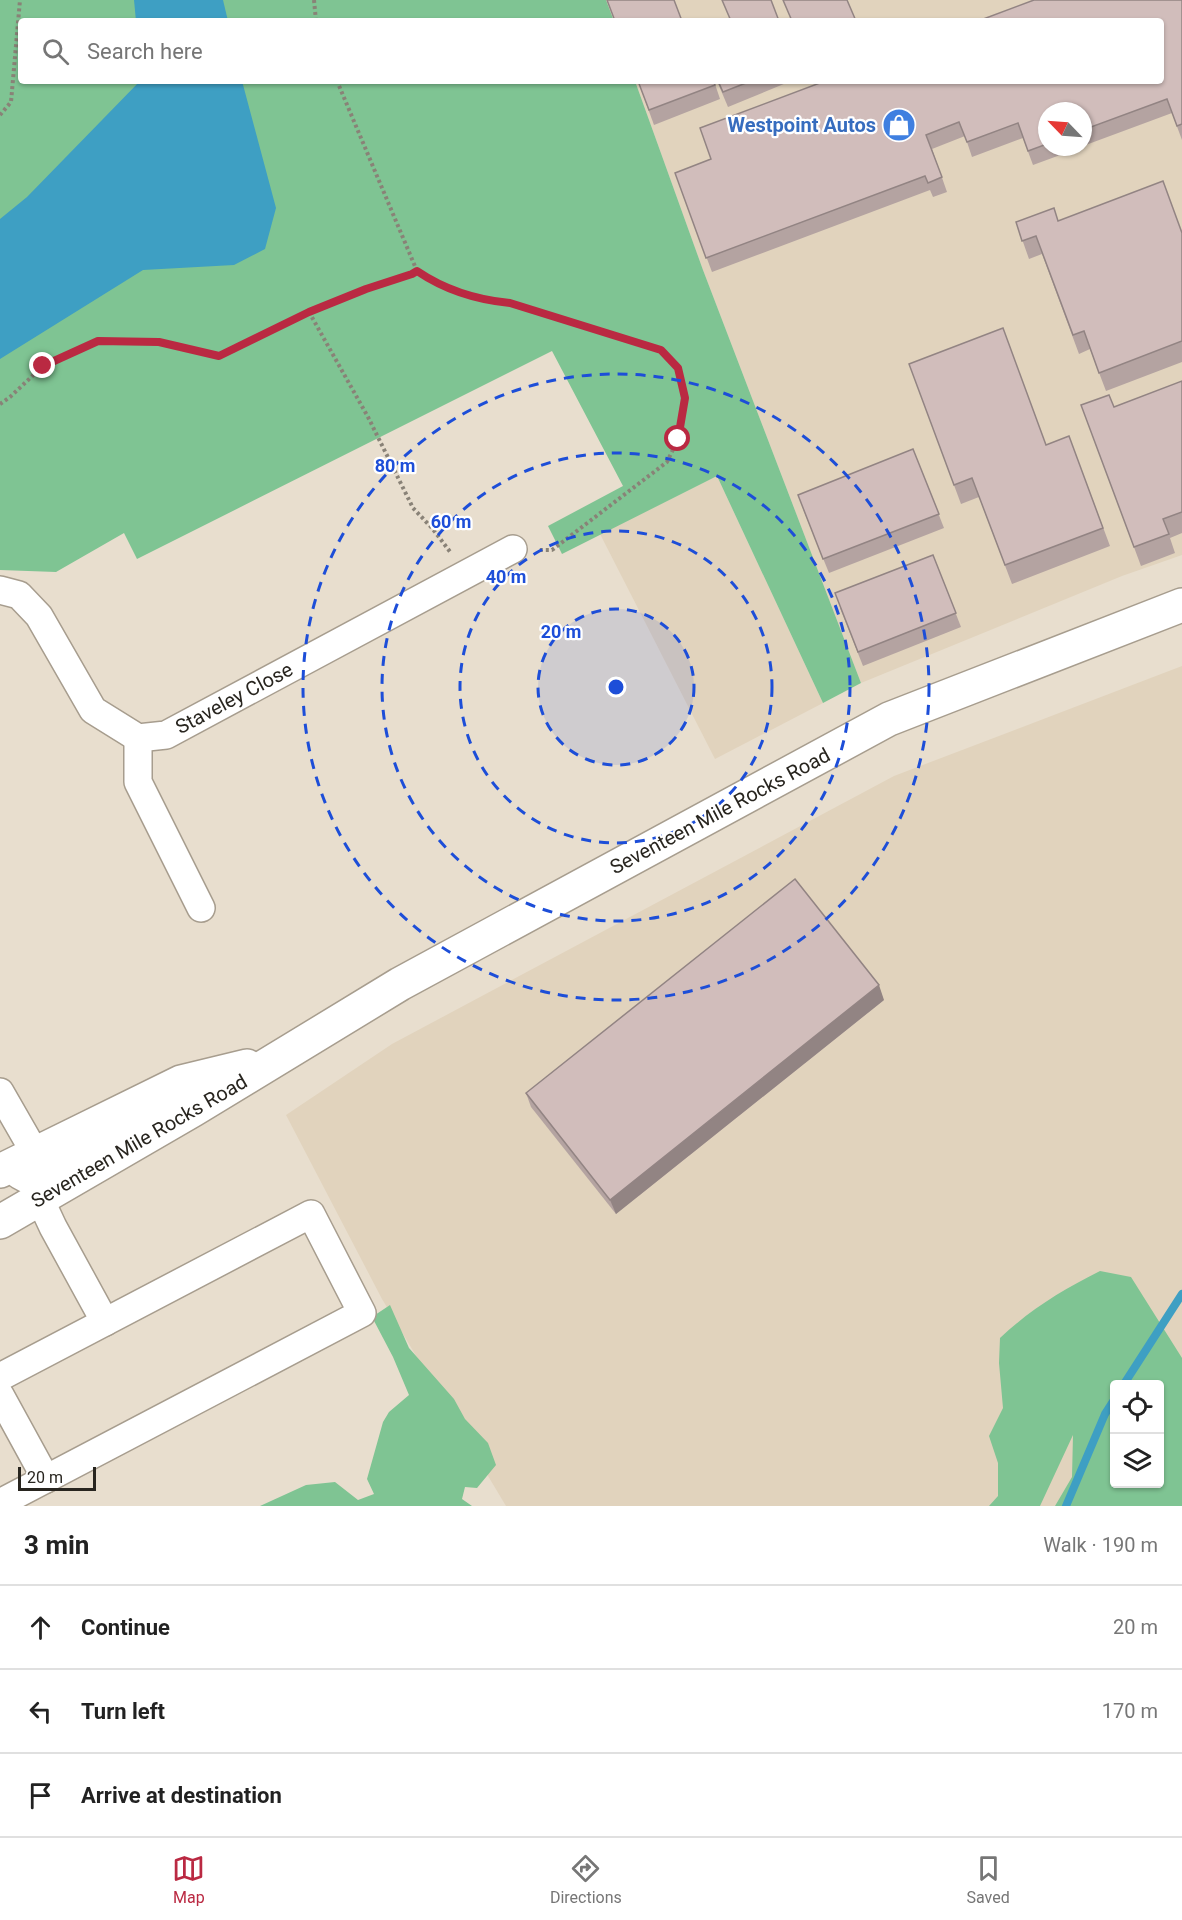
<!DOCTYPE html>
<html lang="en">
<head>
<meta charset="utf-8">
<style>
	body { margin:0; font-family:Roboto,sans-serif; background:#f6f6f6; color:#222 }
	.controls { position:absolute; right:18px; bottom:18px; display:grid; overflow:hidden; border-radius:6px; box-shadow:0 2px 4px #0004 }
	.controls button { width:54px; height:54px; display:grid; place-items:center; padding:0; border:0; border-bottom:2px solid #e0e0e0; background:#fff; color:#222; font:30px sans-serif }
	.compass { position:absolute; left:1038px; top:102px; width:54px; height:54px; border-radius:50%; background:#fff; box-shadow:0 2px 4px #0004; rotate:295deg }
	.scale { position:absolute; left:18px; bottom:15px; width:78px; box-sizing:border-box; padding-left:6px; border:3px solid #28251f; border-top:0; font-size:16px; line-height:21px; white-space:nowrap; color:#28251f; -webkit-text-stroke:4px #fff; paint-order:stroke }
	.stop { position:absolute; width:18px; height:18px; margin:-14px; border:4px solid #ba2942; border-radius:50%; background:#fff }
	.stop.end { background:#ba2942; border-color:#fff; box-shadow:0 2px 6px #0008 }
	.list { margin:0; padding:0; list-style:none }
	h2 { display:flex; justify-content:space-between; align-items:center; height:78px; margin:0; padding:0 24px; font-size:26px }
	h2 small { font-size:20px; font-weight:400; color:#767676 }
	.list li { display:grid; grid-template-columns:39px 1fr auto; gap:18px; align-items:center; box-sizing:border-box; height:84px; padding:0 24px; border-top:2px solid #e0e0e0 }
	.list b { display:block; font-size:22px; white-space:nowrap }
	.list em { font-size:20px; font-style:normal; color:#767676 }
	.icon { flex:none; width:33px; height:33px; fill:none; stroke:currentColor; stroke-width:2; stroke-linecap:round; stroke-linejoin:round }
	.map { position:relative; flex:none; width:1182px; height:1506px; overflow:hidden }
	.search { position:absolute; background:#fff; box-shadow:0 2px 4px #0004; left:18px; right:18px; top:18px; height:66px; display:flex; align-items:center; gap:15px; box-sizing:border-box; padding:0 21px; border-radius:6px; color:#767676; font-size:22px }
	.sheet { height:330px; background:#fff }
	nav { display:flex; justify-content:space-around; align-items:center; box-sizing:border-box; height:84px; border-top:2px solid #e0e0e0; background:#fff; font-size:16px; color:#767676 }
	nav a { display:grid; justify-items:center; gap:3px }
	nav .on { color:#ba2942 }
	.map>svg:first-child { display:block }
	.built { fill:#e1d3bd; fill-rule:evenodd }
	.green { fill:#7fc493; fill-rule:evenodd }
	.water { fill:#3e9fc3 }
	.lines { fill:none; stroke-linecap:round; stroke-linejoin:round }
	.stream { stroke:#3e9fc3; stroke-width:8 }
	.minor-casing { stroke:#a79d8e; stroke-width:30 }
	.major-casing { stroke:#a79d8e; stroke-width:36 }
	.path { stroke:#898277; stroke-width:4; stroke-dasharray:3 3; stroke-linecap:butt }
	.minor { stroke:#fff; stroke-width:27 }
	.major { stroke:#fff; stroke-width:33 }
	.wall { fill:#b4a3a1 }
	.shaded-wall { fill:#928483 }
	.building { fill:#d1bdbb; stroke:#928483; stroke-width:1.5 }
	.route { stroke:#ba2942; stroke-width:8 }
	.ring { fill:none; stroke:#1d4ed8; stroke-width:3; stroke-dasharray:10 8 }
	.labels { text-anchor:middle; stroke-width:4.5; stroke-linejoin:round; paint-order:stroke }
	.shop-label { font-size:20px; font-weight:bold; fill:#366cbe; stroke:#fff; text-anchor:end }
	.street-label { font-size:20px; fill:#28251f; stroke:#fff }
	.centre { fill:#1d4ed8; stroke:#fff; stroke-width:3 }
	.ring-label { font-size:18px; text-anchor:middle; font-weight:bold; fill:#1d4ed8; stroke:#fff; stroke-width:4.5; stroke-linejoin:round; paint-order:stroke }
</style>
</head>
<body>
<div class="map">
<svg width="1182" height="1506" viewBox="0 0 1182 1506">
	<rect width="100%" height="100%" fill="#e8dece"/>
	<g class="built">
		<path d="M606,0H1182V555L1122,576L861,683L703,270L635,81H1161V21H614ZM1047,111H1083V147H1047Z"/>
		<path d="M717,476L823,703L715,759L600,534Z"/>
		<path d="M1182,666V1477L1110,1506H506L382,1299L286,1115L392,1044L894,776ZM1114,1384H1160V1484H1114Z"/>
	</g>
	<g class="green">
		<path d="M0,0H606L614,21H21V81H635L703,270L861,683L823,703L717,476L562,554L548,526L623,486L552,351L137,559L124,533L56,572L0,570Z"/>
		<path d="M1100,1271L1131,1277L1182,1358V1506H1055L1072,1477L1073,1435L1040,1506H989L998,1496V1463L989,1436L1003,1408L999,1363L1000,1338C1031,1309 1062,1290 1100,1271ZM1114,1384H1160V1484H1114Z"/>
		<path d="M390,1305L409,1348L454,1399L465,1419L488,1443L496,1465L477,1488L465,1487L462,1499L472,1506H260L306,1485L335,1482L358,1500L374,1494L367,1479L383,1422L389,1412L409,1395L393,1357L372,1317Z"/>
	</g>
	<g class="water">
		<path d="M134,0H223L228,21H136Z"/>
		<path d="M140,81H242L276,208L265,249L234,265L143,270L0,359V219L27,197Z"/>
	</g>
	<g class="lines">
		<g class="stream">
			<path d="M1124,1384L1182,1294"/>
			<path d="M1066,1506L1105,1414L1114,1400"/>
		</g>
		<defs>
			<g id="minor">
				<path d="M0,590L19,595L39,616L93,710L138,738L166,735L513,549"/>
				<path d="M138,738V782L201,908"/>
				<path d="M0,1092L35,1153L32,1182L53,1227L105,1322"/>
				<path d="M19,1175L32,1182L143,1117L186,1111"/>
				<path d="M0,1377L311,1214L362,1313L0,1503"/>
				<path d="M0,1395L46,1479"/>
			</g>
			<g id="major">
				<path d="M0,1171L181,1082L247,1066"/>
				<path d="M0,1222L193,1110L400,984L889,719L1182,605"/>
			</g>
		</defs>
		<use href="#minor" class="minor-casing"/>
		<use href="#major" class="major-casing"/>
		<g class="path">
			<path d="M314,0L316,21"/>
			<path d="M0,115L11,102L20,0"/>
			<path d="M417,271C445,289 478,300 510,303L661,350L678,368L685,398L678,439L667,462L552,550H537"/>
			<path d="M309,312L368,417L413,508L432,528L451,553"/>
			<path d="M0,404L10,397L43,366L98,341L159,342L219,356L309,312L366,289L417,271L337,81"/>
		</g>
		<use href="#minor" class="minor"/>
		<use href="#major" class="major"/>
	</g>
	<g class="wall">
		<path d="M1182,0V140L1172,113L1083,146V111H1047V147H1082L1033,165L1023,138L972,157L965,136L932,149L947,192L933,197L930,190L712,272L675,173L1161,81Z"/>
		<path d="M638,81H714L720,99L654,125Z"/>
		<path d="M717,81H791L728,107Z"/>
		<path d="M1058,221L1182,233V362L1106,391L1090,349L1079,354L1042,254L1029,259L1016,222Z"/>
		<path d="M909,364L1046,445L1069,436L1110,546L1012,584L979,497L961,504Z"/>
		<path d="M1182,381V533L1170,538L1175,553L1141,566L1081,405L1114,407Z"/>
		<path d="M913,449L944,528L829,573L803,509Z"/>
		<path d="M933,555L961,627L863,666L840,608Z"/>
		<path d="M884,1000L616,1214L531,1107L526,1093Z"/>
	</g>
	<path class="shaded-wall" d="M879,985L884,1000L616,1214L610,1200Z"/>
	<g class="building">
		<path d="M607,0H674L682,21H615Z"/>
		<path d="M722,0H771L779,21H731Z"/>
		<path d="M783,0H847L856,21H792Z"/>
		<path d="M1034,0H1182V124L1177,126L1167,99L1083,130V111H1047V144L1028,151L1018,123L967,142L959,122L926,135L942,177L928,183L925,176L706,258L675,173L711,159L700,128L825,81H1161V21H978Z"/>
		<path d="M638,81H714L715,85L649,110Z"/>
		<path d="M718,81H751L723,92Z"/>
		<path d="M1163,181L1182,233V341L1099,373L1084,331L1073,335L1036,236L1022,241L1016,222L1054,208L1058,221Z"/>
		<path d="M1003,328L1046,445L1069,436L1103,528L1005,565L972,478L954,485L909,364Z"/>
		<path d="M1182,381V512L1163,519L1169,534L1134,547L1081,405L1109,395L1114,407Z"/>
		<path d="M913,449L939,514L823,559L798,495Z"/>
		<path d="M933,555L956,613L858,652L835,593Z"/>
		<path d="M795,879L879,985L610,1200L526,1093Z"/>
	</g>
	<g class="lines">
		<path class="route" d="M43,366L98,341L159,342L219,356L309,312L366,289L412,274L417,271C445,290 478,300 510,303L661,350L678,368L685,398L678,439"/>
	</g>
	<circle cx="616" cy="687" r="78" fill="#1d4ed8" fill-opacity=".12"/>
	<g class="ring">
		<circle cx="616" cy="687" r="78"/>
		<circle cx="616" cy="687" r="156"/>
		<circle cx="616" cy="687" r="234"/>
		<circle cx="616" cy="687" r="313"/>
	</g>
	<defs>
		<symbol id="shop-disc" viewBox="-11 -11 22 22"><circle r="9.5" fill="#3f7fe0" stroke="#fff"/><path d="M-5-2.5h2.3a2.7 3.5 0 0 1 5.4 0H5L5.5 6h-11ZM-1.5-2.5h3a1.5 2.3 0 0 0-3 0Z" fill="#fff"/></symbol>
	</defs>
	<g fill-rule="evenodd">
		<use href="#shop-disc" x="880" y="106" width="38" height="38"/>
	</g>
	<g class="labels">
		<g class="shop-label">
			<text x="876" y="132">Westpoint Autos</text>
		</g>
		<g class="street-label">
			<text transform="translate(234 698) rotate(-28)" y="7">Staveley Close</text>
			<text transform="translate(720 811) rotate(-28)" y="7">Seventeen Mile Rocks Road</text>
			<text transform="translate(139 1141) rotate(-30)" y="7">Seventeen Mile Rocks Road</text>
		</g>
	</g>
	<circle cx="616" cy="687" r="9" class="centre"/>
	<g class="ring-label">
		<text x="395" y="472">80 m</text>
		<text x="451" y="528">60 m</text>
		<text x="506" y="583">40 m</text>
		<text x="561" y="638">20 m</text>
	</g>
</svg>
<div class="controls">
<button><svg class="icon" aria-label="locate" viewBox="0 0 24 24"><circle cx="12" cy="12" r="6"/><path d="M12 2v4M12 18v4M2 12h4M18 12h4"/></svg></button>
<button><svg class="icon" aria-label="layers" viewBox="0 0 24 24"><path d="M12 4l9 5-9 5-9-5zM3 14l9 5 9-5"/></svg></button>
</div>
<svg class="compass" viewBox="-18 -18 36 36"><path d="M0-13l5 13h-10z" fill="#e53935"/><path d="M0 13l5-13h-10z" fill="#767676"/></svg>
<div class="scale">20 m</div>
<div class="stop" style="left:678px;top:439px"></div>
<div class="stop end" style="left:43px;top:366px"></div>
<div class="search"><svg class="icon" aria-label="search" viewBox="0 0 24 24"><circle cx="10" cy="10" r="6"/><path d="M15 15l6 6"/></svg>Search here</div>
</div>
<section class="sheet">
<h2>3 min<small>Walk · 190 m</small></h2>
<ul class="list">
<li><svg class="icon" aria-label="ahead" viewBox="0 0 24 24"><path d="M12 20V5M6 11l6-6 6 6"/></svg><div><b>Continue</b></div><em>20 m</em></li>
<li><svg class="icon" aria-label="left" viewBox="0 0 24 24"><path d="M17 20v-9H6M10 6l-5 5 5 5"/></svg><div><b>Turn left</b></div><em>170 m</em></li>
<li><svg class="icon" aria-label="arrive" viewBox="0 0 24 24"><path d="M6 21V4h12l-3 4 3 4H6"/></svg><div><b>Arrive at destination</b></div></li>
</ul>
</section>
<nav>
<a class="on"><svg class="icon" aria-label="map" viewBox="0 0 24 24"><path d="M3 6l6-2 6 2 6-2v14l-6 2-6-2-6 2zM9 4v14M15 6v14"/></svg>Map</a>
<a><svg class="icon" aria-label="directions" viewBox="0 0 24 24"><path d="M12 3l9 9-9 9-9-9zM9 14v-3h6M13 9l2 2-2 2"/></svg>Directions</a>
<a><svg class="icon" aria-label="saved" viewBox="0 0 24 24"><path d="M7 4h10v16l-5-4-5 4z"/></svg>Saved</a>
</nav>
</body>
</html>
